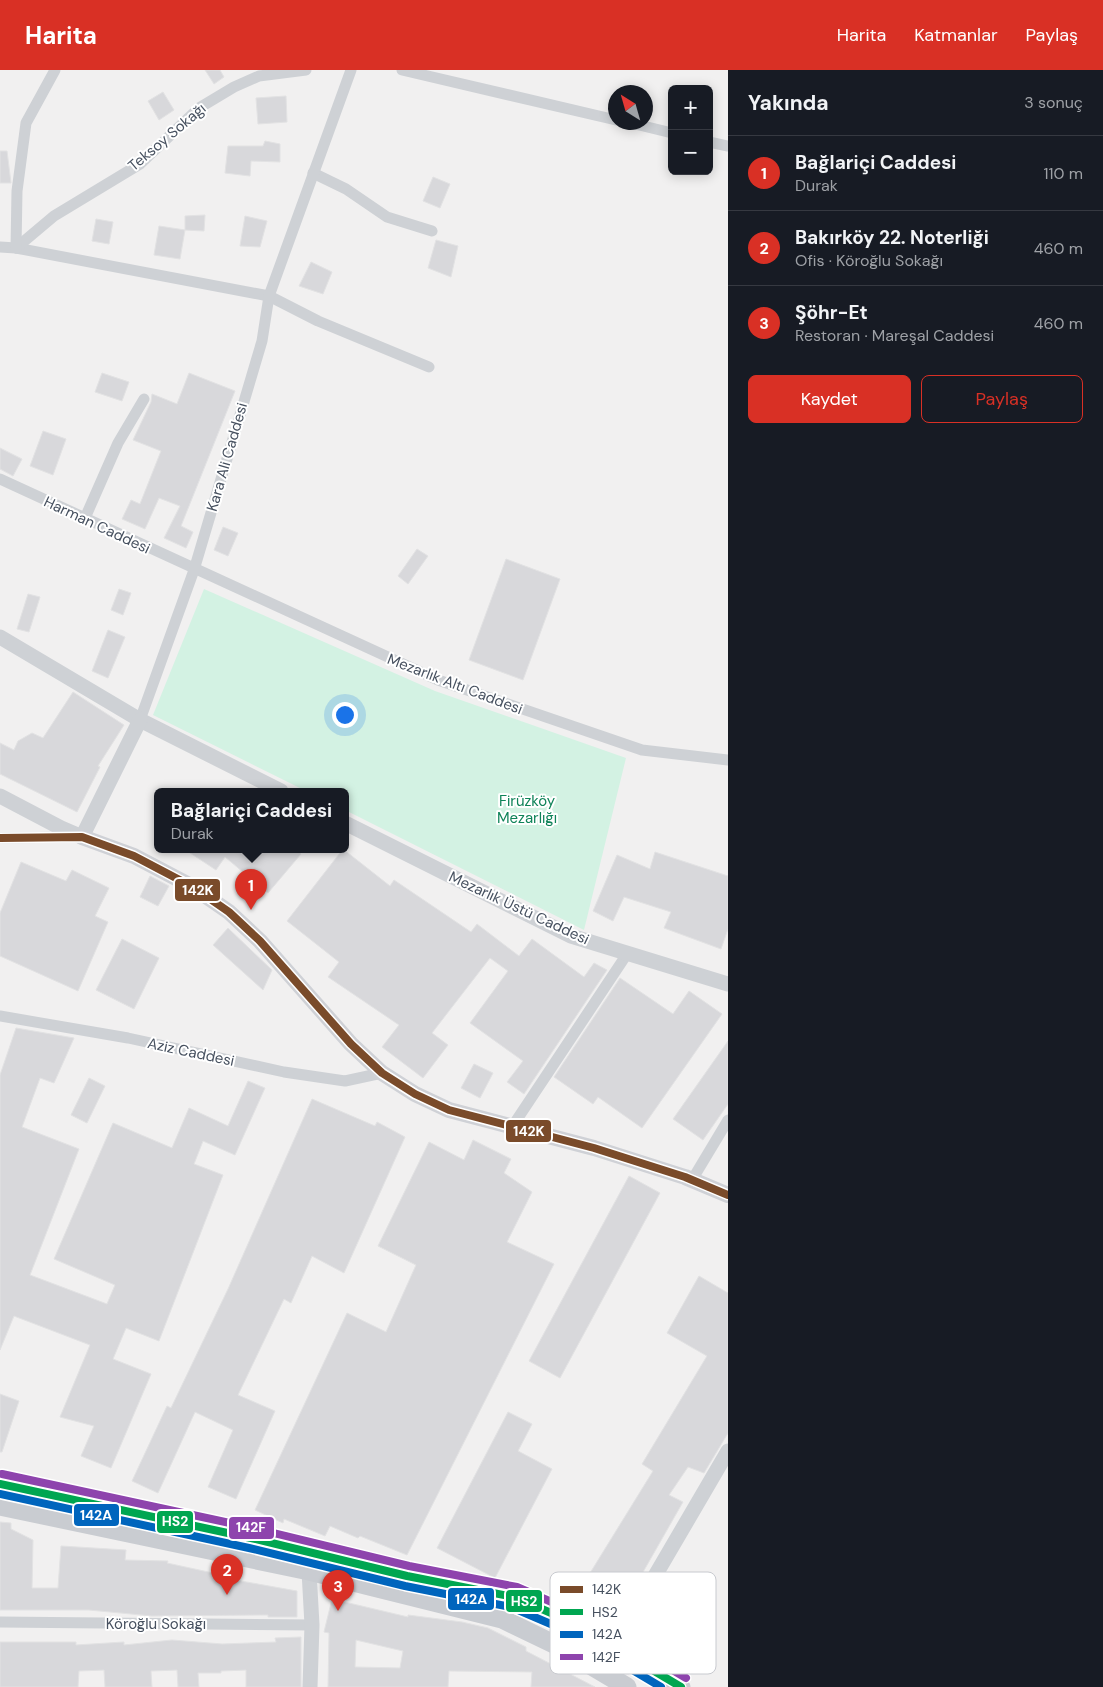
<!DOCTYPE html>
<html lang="tr">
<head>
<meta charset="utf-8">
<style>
	body { margin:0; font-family:"DM Sans",sans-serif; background:#20242c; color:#f1f3f6 }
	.controls { position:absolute; right:15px; top:15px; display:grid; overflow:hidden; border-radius:8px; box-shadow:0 2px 12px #0003 }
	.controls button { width:45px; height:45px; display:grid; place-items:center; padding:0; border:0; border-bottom:1px solid #363941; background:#171b24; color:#f1f3f6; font:25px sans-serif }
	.compass { position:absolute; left:608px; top:15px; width:45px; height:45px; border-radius:50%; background:#171b24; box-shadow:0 2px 12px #0003; rotate:323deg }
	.you { position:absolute; left:344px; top:644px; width:18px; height:18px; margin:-12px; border:4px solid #fff; border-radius:50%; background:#1a73e8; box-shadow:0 0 0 8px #1a73e833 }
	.badge { display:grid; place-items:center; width:32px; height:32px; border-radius:50%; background:#d93025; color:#fff; font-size:16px; font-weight:700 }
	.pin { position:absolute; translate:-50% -41px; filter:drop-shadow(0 1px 2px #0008) }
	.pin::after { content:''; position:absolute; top:26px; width:18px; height:15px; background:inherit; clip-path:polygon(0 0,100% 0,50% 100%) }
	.popup { position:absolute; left:154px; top:718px; width:195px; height:65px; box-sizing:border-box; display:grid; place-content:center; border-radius:8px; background:#171b24; filter:drop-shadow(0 1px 4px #0005); font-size:16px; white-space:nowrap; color:#9ea1a6 }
	.popup b { font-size:19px; color:#f1f3f6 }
	.popup::after { content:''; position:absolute; left:50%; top:100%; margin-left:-10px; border:10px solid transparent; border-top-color:#171b24 }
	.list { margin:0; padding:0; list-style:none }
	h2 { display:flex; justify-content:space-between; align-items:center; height:65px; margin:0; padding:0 20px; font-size:21px }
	h2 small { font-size:16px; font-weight:400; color:#9ea1a6 }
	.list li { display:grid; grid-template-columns:32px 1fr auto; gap:15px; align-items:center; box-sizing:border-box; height:75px; padding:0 20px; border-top:1px solid #363941 }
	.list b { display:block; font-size:19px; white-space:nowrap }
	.list p { margin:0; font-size:16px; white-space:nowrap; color:#9ea1a6 }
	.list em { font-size:16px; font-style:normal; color:#9ea1a6 }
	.actions { display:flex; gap:10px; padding:15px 20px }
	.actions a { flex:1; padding:11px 0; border:1px solid #d93025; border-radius:8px; text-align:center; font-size:18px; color:#d93025 }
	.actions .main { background:#d93025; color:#fff }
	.map { position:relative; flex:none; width:728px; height:1617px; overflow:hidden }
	header { display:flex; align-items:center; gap:30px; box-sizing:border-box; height:70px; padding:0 25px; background:#d93025; color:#fff }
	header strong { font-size:24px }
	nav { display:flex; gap:28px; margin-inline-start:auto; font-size:18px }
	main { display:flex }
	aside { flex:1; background:#171b24 }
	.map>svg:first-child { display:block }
	.green { fill:#d3f2e3 }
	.building { fill:#d8d8db; stroke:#e2e2e3; fill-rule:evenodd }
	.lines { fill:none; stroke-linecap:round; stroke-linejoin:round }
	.minor { stroke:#ced1d5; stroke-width:11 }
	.tertiary { stroke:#ced1d5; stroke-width:15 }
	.secondary { stroke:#cfd1d6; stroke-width:16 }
	.primary { stroke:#c9ccd1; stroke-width:19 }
	.bus-1-casing { stroke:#fff; stroke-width:11 }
	.bus-2-casing { stroke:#fff; stroke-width:11 }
	.bus-3-casing { stroke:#fff; stroke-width:11 }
	.bus-4-casing { stroke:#fff; stroke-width:11 }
	.bus-1 { stroke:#7a4b2a; stroke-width:8 }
	.bus-2 { stroke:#00a651; stroke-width:8 }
	.bus-3 { stroke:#0065bd; stroke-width:8 }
	.bus-4 { stroke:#8e44ad; stroke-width:8 }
	.labels { text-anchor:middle; stroke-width:4; stroke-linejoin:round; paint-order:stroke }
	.street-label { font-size:15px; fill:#46505f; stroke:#fff }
	.park-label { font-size:15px; fill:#0e8358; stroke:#fff }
	.key { fill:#fff; stroke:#c8cacf; stroke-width:1 }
	.key-label { font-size:14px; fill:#46505f }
	.line-badge { stroke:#fff; stroke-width:2 }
	.badge-label { font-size:14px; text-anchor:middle; font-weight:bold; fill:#fff }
</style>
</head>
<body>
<header>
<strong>Harita</strong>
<nav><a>Harita</a><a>Katmanlar</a><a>Paylaş</a></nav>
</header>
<main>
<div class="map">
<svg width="728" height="1617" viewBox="0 0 728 1617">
	<rect width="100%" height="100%" fill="#f1f0f0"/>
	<path class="green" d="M204,519L435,621L626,688L584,860L345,740V721H306L153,645Z"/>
	<g class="building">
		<path d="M205,0H220L224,7L214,14Z"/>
		<path d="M163,22L174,40L159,50L148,31Z"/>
		<path d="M286,26L287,52L258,54L256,28Z"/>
		<path d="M265,71L280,74V92L251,91L250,106L225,103L228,76H263Z"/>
		<path d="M0,81H7L11,113H0Z"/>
		<path d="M433,107L450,114L440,138L423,131Z"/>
		<path d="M205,145L204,161L185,160V146Z"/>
		<path d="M245,146L267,151L260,177L240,176Z"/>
		<path d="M96,149L113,152L109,174L92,171Z"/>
		<path d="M159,156L185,160L180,189L154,185Z"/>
		<path d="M436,170L458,176L451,207L428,198Z"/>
		<path d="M311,192L332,202L323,224L299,216Z"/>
		<path d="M102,303L129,312L122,331L95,322Z"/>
		<path d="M189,303L235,321L181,456L193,462L186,478L164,468L180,436L159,428L145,459L122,449L131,430L140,434L161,381L133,370L151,332L152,324L177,334Z"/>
		<path d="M43,361L66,369L53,405L30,396Z"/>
		<path d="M0,378L22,389L13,406L0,399Z"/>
		<path d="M223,457L238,463L228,486L214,480Z"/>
		<path d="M417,479L428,486L408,514L398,506Z"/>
		<path d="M506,489L560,509L523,610L469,590Z"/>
		<path d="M119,519L131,523L123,545L111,540Z"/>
		<path d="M28,524L40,527L29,562L17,559Z"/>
		<path d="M108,560L125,567L108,608L92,601Z"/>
		<path d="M73,622L124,655L98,696L100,697L77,742L0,704V673L14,680L18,671L32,663L43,668Z"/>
		<path d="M184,779H295L301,784L268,823L225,787L216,800Z"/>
		<path d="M343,779L390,816L394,810L471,862L477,854L519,886L532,869L584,907L594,893L607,900L524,1024L507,1012L523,991L470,953L508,901L490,888L432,963L448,975L423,1008L382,977L399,955L328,907L339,892L287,851Z"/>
		<path d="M655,782L728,806V859L721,879L664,858L671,842L624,827L613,851L593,841L617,785L650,799Z"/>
		<path d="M21,792L66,811L72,800L109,818L95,846L108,852L78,921L0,886V843Z"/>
		<path d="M150,806L169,816L158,836L140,827Z"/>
		<path d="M228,858L272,900L263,920L213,875Z"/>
		<path d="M122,869L159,888L134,939L96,920Z"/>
		<path d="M620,908L673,944L689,921L722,944L642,1058L598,1027L593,1034L554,1007Z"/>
		<path d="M16,958L74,968L54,1013L40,1008L22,1057L79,1079L30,1205L107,1234L115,1215L54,1189L113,1053L172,1078L189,1038L228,1056L248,1011L265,1018L235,1085L203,1071L194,1094L223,1105L159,1271L126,1258L113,1289L151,1304L111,1398L81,1386L94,1356L60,1347L90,1275L14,1246L0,1280V1005Z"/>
		<path d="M728,971V1034L703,1070L673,1049Z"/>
		<path d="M474,994L493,1003L480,1028L461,1018Z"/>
		<path d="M89,1008L105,1016L87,1053L71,1045Z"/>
		<path d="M312,1029L375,1056L377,1052L405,1067L344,1203L312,1186L291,1233L284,1229L238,1325L275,1341L236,1429L208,1417L233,1360L195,1342L158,1423L132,1411L167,1336L171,1338L228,1219Z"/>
		<path d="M473,1070L511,1089L504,1103L532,1122L507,1172L554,1194L407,1485L360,1466L358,1468L330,1456L325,1466L284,1449L283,1453L255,1440L347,1243L386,1262L416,1195L378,1176L429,1072L464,1090Z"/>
		<path d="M629,1106L660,1123L560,1308L529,1291Z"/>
		<path d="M699,1206L728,1223V1363L704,1403L688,1397L669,1425L683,1432L622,1539L582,1516L653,1401L642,1394L707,1286L667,1263Z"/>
		<path d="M0,1324L19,1331L2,1382H0Z"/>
		<path d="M508,1342L532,1354L518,1381L552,1399L495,1508L437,1478Z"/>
		<path d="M0,1452L11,1453V1459L33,1470L32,1518H58L61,1476L126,1480L125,1490L168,1491L167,1493L213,1503V1506L297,1521V1547H268V1545L152,1546L89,1540H0Z"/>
		<path d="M332,1529L408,1547V1545L462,1552L488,1558L526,1577V1581L595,1617H531L532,1602L449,1601L448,1617H328L329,1563L324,1562ZM356,1570L403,1581L400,1598L355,1597Z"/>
		<path d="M301,1567V1617H246V1600L221,1601V1603H198L199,1617H178L177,1600L151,1601L152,1617H105L104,1600L79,1601L78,1617H0V1572H76V1575L124,1572V1575L172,1570L222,1574L276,1572L275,1568Z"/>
	</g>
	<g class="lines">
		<g class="minor">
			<path d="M402,0L616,50"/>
			<path d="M627,52L672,63"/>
			<path d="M709,72L728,76"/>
			<path d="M313,103L346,119L387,147L432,161"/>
			<path d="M0,177L16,178L269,226L318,251L429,297"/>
			<path d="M16,178L54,146L140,94L199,38L234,17L259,6L306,0"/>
			<path d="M16,178L17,121L26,53L55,0"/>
			<path d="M0,409L438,610L642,680L728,690"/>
			<path d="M85,448L118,373L144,329"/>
			<path d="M140,650L194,500L262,271L269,226L351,0"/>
			<path d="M0,768L76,767"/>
			<path d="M0,946L128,968L284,1002L345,1011L382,1003"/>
			<path d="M512,1057L627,884"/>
			<path d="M692,1110L728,1050"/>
			<path d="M0,1552L312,1555"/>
		</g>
		<g class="tertiary">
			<path d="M0,567L140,650L281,721"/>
			<path d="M0,726L61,758L82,767L140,650"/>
			<path d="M345,753L571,866L728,914"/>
			<path d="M309,1501L312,1555L310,1617"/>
			<path d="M614,1576L728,1381"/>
		</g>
		<path class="secondary" d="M82,767L134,786L193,817L229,842L260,871L351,974L382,1003L415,1024L449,1040L594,1078L685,1107L728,1125"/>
		<g class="primary">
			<path d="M0,1414L251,1468L407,1506L514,1527L572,1552L681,1617"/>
			<path d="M0,1436L309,1501L502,1549L560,1577L627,1617"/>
		</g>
		<defs>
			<path id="bus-1" d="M0,768L82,767L134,786L193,817L229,842L260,871L351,974L382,1003L415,1024L449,1040L594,1078L685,1107L728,1125"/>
			<path id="bus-2" d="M0,1414L251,1468L407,1506L514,1527L572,1552L681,1617"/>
			<path id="bus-3" d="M0,1424L249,1478L405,1516L511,1537L567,1561L661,1617"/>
			<path id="bus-4" d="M2,1404L253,1458L409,1496L517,1517L577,1543L686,1608"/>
		</defs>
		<use href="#bus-1" class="bus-1-casing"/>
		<use href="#bus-2" class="bus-2-casing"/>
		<use href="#bus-3" class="bus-3-casing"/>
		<use href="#bus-4" class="bus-4-casing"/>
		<use href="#bus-1" class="bus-1"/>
		<use href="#bus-2" class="bus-2"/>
		<use href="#bus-3" class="bus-3"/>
		<use href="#bus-4" class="bus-4"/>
	</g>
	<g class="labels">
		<g class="street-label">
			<text transform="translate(167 67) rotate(-40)" y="5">Teksoy Sokağı</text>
			<text transform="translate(227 387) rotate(-74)" y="5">Kara Ali Caddesi</text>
			<text transform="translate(97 455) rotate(25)" y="5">Harman Caddesi</text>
			<text transform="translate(455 614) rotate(21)" y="5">Mezarlık Altı Caddesi</text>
			<text transform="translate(519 838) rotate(25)" y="5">Mezarlık Üstü Caddesi</text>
			<text transform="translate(191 982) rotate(12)" y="5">Aziz Caddesi</text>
			<text x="156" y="1559">Köroğlu Sokağı</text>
		</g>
		<g class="park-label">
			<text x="527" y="736">Firüzköy<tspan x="527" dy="17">Mezarlığı</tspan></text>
		</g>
	</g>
	<rect x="550" y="1502" width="166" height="102" rx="8" class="key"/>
	<rect x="560" y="1516" width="23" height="7" fill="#7a4b2a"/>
	<rect x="560" y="1539" width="23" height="6" fill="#00a651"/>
	<rect x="560" y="1561" width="23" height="7" fill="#0065bd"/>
	<rect x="560" y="1584" width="23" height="6" fill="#8e44ad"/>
	<g class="key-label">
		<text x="592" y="1524">142K</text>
		<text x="592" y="1547">HS2</text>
		<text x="592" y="1569">142A</text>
		<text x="592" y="1592">142F</text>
	</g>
	<g class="line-badge">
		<rect x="174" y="808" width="47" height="24" rx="5" fill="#7a4b2a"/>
		<rect x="505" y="1049" width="47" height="24" rx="5" fill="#7a4b2a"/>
		<rect x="73" y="1433" width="47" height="24" rx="5" fill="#0065bd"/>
		<rect x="156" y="1440" width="38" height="24" rx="5" fill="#00a651"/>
		<rect x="228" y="1446" width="47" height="24" rx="5" fill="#8e44ad"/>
		<rect x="447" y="1517" width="48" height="24" rx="5" fill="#0065bd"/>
		<rect x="505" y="1519" width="38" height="24" rx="5" fill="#00a651"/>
	</g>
	<g class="badge-label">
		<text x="198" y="825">142K</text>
		<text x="529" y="1066">142K</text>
		<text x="96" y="1450">142A</text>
		<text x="175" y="1456">HS2</text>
		<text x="251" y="1462">142F</text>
		<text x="471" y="1534">142A</text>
		<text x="524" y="1536">HS2</text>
	</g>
</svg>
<div class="controls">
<button>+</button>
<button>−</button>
</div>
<svg class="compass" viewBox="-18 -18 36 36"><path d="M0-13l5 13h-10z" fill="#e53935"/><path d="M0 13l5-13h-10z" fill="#9ea1a6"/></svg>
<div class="you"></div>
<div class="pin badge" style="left:251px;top:840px">1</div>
<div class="popup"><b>Bağlariçi Caddesi</b>Durak</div>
<div class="pin badge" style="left:227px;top:1525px">2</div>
<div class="pin badge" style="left:338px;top:1541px">3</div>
</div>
<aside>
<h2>Yakında<small>3 sonuç</small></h2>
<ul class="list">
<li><span class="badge">1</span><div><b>Bağlariçi Caddesi</b><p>Durak</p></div><em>110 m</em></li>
<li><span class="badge">2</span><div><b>Bakırköy 22. Noterliği</b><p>Ofis · Köroğlu Sokağı</p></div><em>460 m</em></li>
<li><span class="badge">3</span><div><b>Şöhr-Et</b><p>Restoran · Mareşal Caddesi</p></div><em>460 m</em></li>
</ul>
<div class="actions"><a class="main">Kaydet</a><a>Paylaş</a></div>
</aside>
</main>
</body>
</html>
